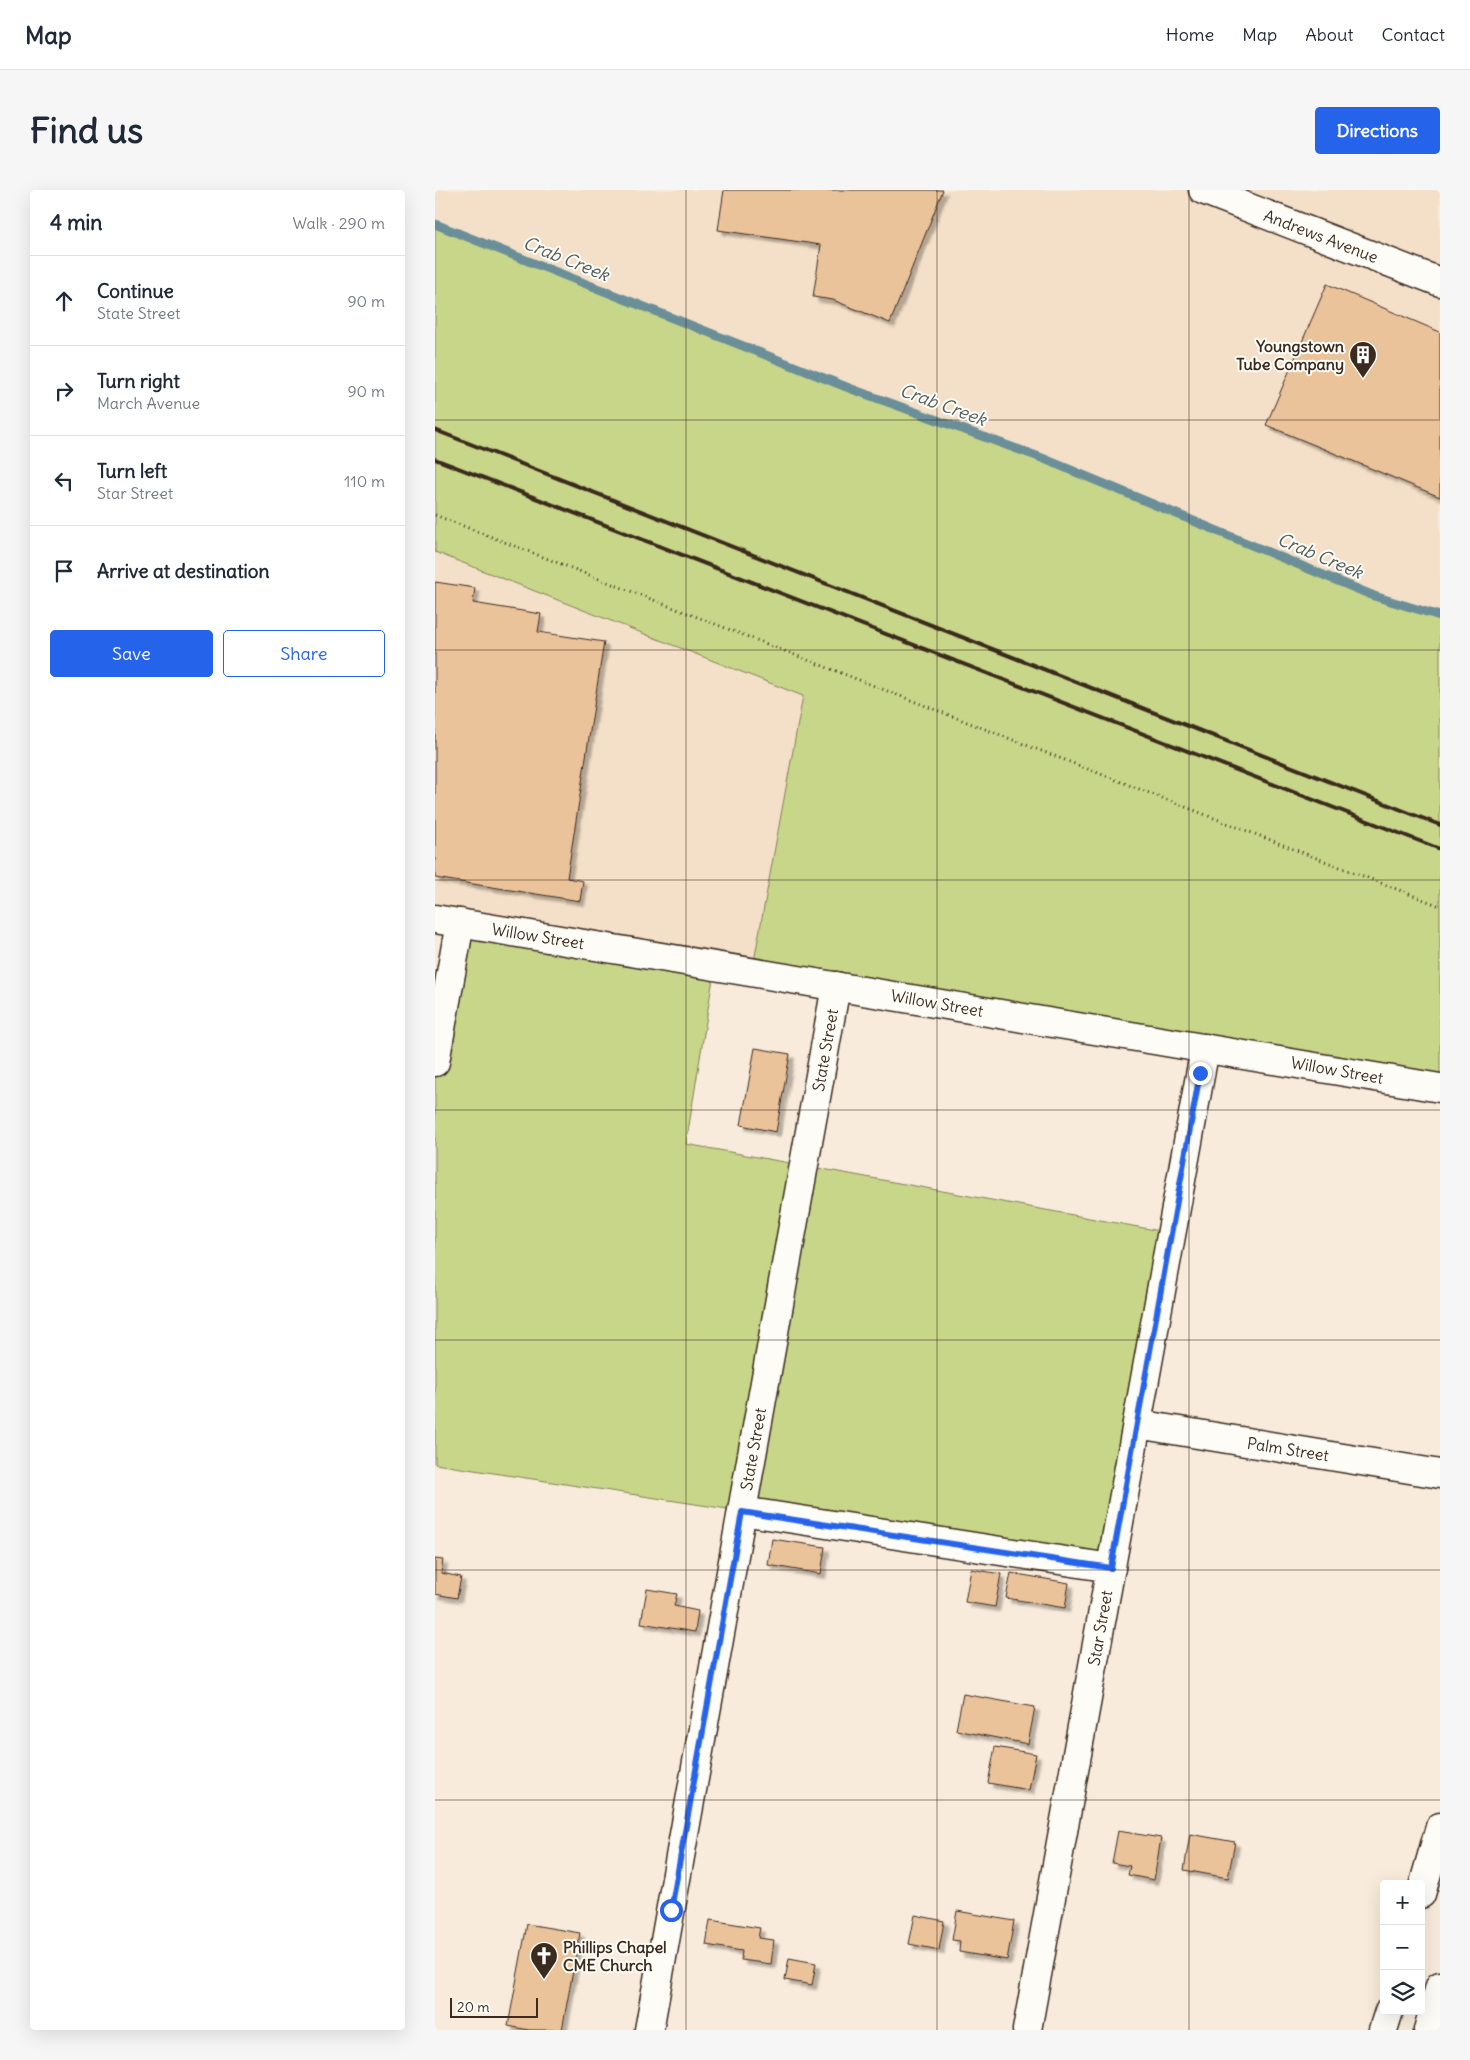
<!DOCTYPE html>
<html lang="en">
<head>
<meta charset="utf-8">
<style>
	body { margin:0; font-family:Delius,sans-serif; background:#f6f6f7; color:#1f2937 }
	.controls { position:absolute; right:15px; bottom:15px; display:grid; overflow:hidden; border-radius:5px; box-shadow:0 5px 20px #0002 }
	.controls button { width:45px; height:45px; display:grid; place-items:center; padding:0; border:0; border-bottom:1px solid #e0e1e3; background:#fff; color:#1f2937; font:25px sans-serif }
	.scale { position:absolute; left:15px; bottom:12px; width:88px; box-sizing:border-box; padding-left:5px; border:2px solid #3b2a1e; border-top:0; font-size:14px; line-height:18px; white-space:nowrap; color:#3b2a1e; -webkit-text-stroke:4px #fdfcf7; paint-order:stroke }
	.stop { position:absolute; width:15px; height:15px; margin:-11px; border:4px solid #2563eb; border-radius:50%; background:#fff }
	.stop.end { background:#2563eb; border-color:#fff; box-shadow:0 1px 5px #0008 }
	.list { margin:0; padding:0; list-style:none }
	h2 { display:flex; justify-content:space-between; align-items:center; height:65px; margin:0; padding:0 20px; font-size:21px }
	h2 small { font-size:16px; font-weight:400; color:#747a83 }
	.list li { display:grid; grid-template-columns:32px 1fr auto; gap:15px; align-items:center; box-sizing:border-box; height:90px; padding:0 20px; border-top:1px solid #e0e1e3 }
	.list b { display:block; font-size:19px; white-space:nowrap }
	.list p { margin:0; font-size:16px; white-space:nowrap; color:#747a83 }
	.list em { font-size:16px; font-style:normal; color:#747a83 }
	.actions { display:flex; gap:10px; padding:15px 20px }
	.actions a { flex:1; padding:11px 0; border:1px solid #2563eb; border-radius:5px; text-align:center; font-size:18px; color:#2563eb }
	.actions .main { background:#2563eb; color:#fff }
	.icon { flex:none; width:28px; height:28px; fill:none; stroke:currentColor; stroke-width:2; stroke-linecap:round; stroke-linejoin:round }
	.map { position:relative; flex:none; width:1005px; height:1840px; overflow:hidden; border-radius:5px }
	header { display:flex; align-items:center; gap:30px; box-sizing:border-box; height:70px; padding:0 25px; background:#fff; border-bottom:1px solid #e0e1e3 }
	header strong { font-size:24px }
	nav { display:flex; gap:28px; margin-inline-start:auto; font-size:18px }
	.intro { display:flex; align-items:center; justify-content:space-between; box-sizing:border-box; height:120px; padding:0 30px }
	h1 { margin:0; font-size:35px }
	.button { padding:12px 22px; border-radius:5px; background:#2563eb; color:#fff; font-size:18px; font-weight:700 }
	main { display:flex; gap:30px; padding:0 30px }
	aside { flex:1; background:#fff; border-radius:5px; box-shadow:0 5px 20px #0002 }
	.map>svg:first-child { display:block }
	.built { fill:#f4dfc8 }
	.green { fill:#c8d68a; stroke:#828054 }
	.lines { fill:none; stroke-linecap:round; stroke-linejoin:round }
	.stream { stroke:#6a8f98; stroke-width:9 }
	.building { fill:#ebc39b; stroke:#3b2a1e; filter:url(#shadow) }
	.minor-casing { stroke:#3b2a1e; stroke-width:31 }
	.tertiary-casing { stroke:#3b2a1e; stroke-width:31 }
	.secondary-casing { stroke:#3b2a1e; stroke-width:31 }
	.path { stroke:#3b2a1e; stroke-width:3; stroke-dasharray:1 4; stroke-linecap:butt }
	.minor { stroke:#fdfcf7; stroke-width:28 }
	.tertiary { stroke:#fdfcf7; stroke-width:28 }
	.secondary { stroke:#fdfcf7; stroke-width:28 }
	.rail { stroke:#3b2a1e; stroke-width:4 }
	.route { stroke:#2563eb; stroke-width:6 }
	.grid { fill:none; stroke:#3b2a1e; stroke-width:1; stroke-opacity:0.55 }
	.labels { text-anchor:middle; stroke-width:4; stroke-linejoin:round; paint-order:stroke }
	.street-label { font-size:16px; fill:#3b2a1e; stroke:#fdfcf7 }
	.poi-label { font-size:16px; font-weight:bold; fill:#3b2a1e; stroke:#fdfcf7; text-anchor:end }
	.water-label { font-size:18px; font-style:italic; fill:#525d5b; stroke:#fdfcf7 }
</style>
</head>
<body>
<header>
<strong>Map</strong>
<nav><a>Home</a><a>Map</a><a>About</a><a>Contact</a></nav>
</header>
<div class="intro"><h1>Find us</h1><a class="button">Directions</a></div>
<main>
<aside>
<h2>4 min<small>Walk · 290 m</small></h2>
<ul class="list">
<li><svg class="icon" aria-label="ahead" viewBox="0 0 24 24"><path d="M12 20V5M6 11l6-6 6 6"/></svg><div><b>Continue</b><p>State Street</p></div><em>90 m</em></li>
<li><svg class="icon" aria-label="right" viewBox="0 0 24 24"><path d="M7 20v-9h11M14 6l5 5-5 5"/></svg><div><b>Turn right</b><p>March Avenue</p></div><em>90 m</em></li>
<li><svg class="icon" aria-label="left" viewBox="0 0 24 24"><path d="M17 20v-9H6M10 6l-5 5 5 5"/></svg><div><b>Turn left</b><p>Star Street</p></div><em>110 m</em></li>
<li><svg class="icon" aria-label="arrive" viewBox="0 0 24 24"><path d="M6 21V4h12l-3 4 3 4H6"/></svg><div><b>Arrive at destination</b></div></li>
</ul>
<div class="actions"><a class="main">Save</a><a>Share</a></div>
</aside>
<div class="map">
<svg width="1005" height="1840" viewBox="0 0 1005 1840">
	<defs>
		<filter id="shadow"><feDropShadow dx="4.5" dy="4.5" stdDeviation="1" flood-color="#0004"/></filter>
	</defs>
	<rect width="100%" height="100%" fill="#f8ebdb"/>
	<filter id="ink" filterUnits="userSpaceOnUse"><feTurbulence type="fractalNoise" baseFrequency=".02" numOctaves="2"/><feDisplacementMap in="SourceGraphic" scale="10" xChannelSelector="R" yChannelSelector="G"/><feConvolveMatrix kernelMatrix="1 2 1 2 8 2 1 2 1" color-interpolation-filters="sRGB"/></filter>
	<g filter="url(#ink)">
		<g class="built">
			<path d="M0,0H1005V426L939,406L607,268L414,198L0,34Z"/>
			<path d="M0,362L368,506L317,782L0,729Z"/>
		</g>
		<g class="green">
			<path d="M0,34L414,198L607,268L939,406L1005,427V898L317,782L368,506L0,362Z"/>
			<path d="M25,733L280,776L251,954L736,1043L676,1378L0,1274V872Z"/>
		</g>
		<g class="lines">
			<path class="stream" d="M0,34L414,198L607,268L939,406L1005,426"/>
		</g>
		<g class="building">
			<path d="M289,0H508L455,133L398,110L378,107L386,55L283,40Z"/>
			<path d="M892,94L1005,142V307L831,235Z"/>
			<path d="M0,392L40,398L38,413L106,424L103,442L169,452L132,688L148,691L145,711L0,688Z"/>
			<path d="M320,858L355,864L341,942L306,935Z"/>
			<path d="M337,1349L390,1357L386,1384L333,1375Z"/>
			<path d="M0,1369L8,1370L6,1383L26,1387L22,1408L0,1404Z"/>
			<path d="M536,1379L566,1384L560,1417L530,1412Z"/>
			<path d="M576,1383L634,1393L630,1418L571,1408Z"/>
			<path d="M212,1399L242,1404L239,1416L263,1421L260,1442L206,1433Z"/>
			<path d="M528,1504L600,1517L593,1554L521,1540Z"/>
			<path d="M560,1557L601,1564L594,1600L553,1593Z"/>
			<path d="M683,1641L726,1648L719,1690L693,1685L695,1676L677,1673Z"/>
			<path d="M755,1644L800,1652L793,1688L749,1680Z"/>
			<path d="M522,1721L579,1731L572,1770L524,1762L525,1751L517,1750Z"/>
			<path d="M480,1725L509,1731L504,1760L474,1754Z"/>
			<path d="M275,1730L325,1738L323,1748L339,1750L336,1774L306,1770L307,1761L271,1755Z"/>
			<path d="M92,1734L145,1743L127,1840H94L73,1836Z"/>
			<path d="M354,1768L381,1773L377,1795L350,1790Z"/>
		</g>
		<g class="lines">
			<defs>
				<g id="minor">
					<path d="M0,729L1005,898"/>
					<path d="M0,872L25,733"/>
					<path d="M702,1234L1005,1284"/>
					<path d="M307,1321L676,1378"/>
					<path d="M214,1840L401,796"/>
					<path d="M592,1840L770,858"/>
				</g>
				<path id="tertiary" d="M768,0L1005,92"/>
				<g id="secondary">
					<path d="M986,1704L1005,1637"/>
					<path d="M948,1840L954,1821"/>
					<path d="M993,1840L1005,1796"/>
				</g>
			</defs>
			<use href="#minor" class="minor-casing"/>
			<use href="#tertiary" class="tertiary-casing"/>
			<use href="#secondary" class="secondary-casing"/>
			<path class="path" d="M0,325L1005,716"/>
			<use href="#minor" class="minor"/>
			<use href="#tertiary" class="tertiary"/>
			<use href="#secondary" class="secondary"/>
			<g class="rail">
				<path d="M0,240L1005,635"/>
				<path d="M0,269L1005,659"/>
			</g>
		</g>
	</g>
	<g class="lines" filter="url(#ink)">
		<path class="route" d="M236,1720L307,1322L676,1378L765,883"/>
	</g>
	<path class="grid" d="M251,0V1840M502,0V1840M754,0V1840M0,230H1005M0,460H1005M0,690H1005M0,920H1005M0,1150H1005M0,1380H1005M0,1610H1005"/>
	<defs>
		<symbol id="building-pin" viewBox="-11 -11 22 30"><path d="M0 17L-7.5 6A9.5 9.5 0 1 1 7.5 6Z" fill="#3b2a1e" stroke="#fdfcf7"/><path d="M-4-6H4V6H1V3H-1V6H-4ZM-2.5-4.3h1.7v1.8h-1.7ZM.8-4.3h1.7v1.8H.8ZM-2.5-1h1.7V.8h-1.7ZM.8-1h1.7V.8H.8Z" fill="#fff"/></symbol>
		<symbol id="church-pin" viewBox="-11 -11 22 30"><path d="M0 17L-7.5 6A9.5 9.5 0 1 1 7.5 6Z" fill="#3b2a1e" stroke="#fdfcf7"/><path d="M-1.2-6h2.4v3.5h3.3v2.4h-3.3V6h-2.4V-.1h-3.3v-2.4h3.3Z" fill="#fff"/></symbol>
	</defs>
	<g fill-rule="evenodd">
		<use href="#building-pin" x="912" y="149" width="32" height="43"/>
		<use href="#church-pin" x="93" y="1750" width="32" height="43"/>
	</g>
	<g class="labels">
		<g class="street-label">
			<text transform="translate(886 46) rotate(21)" y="6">Andrews Avenue</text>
			<text transform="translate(103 746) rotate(9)" y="6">Willow Street</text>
			<text transform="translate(502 813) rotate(10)" y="6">Willow Street</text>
			<text transform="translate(390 860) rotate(-80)" y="6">State Street</text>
			<text transform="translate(902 880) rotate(10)" y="6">Willow Street</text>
			<text transform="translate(318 1259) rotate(-80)" y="6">State Street</text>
			<text transform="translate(853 1259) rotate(9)" y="6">Palm Street</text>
			<text transform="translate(665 1438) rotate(-80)" y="6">Star Street</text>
		</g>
		<g class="poi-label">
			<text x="909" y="162">Youngstown<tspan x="909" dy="18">Tube Company</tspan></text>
			<text x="128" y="1763" text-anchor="start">Phillips Chapel<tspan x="128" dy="18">CME Church</tspan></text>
		</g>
		<g class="water-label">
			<text transform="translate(131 69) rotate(22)" y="6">Crab Creek</text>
			<text transform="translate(508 215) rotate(20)" y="6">Crab Creek</text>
			<text transform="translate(885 366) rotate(23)" y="6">Crab Creek</text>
		</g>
	</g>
</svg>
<div class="controls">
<button>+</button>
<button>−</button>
<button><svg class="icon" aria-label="layers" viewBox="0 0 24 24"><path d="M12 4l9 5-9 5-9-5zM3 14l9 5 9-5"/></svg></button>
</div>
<div class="scale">20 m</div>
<div class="stop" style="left:236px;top:1720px"></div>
<div class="stop end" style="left:765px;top:883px"></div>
</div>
</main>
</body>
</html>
